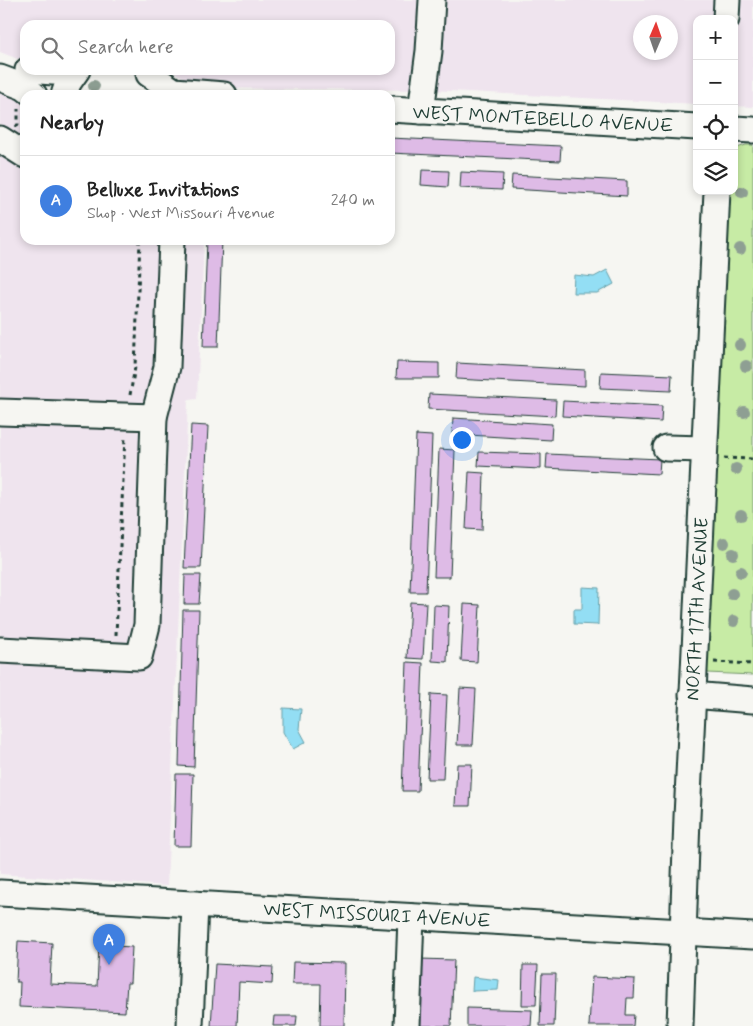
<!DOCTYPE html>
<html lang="en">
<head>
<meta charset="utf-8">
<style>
	body { margin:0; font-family:Mynerve,sans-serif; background:#f6f6f6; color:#222 }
	.controls { position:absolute; right:15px; top:15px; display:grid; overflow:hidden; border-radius:10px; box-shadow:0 2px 8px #0003 }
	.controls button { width:45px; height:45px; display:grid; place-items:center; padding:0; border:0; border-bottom:1px solid #e0e0e0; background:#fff; color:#222; font:25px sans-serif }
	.compass { position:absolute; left:633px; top:15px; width:45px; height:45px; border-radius:50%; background:#fff; box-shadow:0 2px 8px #0003; rotate:2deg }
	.you { position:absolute; left:461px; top:439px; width:18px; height:18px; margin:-12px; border:4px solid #fff; border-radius:50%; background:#1a73e8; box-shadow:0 0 0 8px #1a73e833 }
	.badge { display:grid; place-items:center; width:32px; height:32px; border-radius:50%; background:#1a73e8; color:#fff; font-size:16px; font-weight:700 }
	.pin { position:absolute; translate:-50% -41px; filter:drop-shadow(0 1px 2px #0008) }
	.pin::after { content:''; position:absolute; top:26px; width:18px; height:15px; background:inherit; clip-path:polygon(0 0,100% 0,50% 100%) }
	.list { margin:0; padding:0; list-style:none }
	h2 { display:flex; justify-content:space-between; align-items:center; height:65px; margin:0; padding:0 20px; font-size:21px }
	h2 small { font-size:16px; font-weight:400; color:#767676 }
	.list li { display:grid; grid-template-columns:32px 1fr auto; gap:15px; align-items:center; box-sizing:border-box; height:90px; padding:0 20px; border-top:1px solid #e0e0e0 }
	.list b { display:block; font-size:19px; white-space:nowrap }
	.list p { margin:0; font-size:16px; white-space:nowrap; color:#767676 }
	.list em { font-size:16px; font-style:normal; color:#767676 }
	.icon { flex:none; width:28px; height:28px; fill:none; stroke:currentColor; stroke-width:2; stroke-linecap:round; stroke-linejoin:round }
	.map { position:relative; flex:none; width:753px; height:1026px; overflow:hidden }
	.search { position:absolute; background:#fff; box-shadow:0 2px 8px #0003; left:20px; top:20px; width:375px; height:55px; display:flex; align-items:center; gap:12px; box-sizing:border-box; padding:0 18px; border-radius:15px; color:#767676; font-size:19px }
	.panel { position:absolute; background:#fff; box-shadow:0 2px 8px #0003; left:20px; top:90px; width:375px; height:155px; border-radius:15px }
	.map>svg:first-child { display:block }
	.built { fill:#efe4ee; fill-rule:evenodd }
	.green { fill:#c7eba5; stroke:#73946c }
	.water { fill:#93def4; stroke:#659ea7 }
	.building { fill:#debbe6; stroke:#1f3d34 }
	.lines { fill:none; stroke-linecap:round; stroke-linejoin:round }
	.minor-casing { stroke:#1f3d34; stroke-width:29 }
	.path { stroke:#1f3d34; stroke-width:3; stroke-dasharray:4 4; stroke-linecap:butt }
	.minor { stroke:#f6f6f2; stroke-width:25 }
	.tree { fill:#8e9f93 }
	.labels { text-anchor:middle; stroke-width:4; stroke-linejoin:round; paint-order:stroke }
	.street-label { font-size:19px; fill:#1f3d34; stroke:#f6f6f2 }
</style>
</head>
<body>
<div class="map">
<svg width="753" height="1026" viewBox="0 0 753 1026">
	<rect width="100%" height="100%" fill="#f6f6f2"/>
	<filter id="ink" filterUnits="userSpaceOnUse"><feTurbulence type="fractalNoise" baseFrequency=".02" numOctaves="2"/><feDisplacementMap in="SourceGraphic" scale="10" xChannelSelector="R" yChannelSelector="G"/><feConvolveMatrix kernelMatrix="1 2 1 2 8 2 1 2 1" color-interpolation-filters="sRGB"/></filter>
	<g filter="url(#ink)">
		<g class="built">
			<path d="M0,0H753V107L734,106V19H697V104L431,90L202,88L170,70H390V25H25V60L23,61L0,52ZM640,22H670V52H640Z"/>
			<path d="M0,83L25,98V240H204L197,399L188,400L167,886L0,874Z"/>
		</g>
		<path class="green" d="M746,145H753V675L707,673L729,191H734V151L737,148Z"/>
		<g class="water">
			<path d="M607,270L614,284L597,293H573L574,275L594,277Z"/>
			<path d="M582,587L599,588L598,625L574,624V609H582Z"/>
			<path d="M283,708L301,709L299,729L306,742L293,749L283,732Z"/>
			<path d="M473,977L499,980L498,990L472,991Z"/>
		</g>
		<g class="building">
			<path d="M390,138L561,146L560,161L390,153Z"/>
			<path d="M422,170L449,171L448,187L421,185Z"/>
			<path d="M461,172L503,174L502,190L460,188Z"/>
			<path d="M512,175L627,181V196L511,189Z"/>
			<path d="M207,240H222L218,347H203Z"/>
			<path d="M397,362L439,363V378H396Z"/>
			<path d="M457,363L585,370V386L456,379Z"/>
			<path d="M601,372L672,375L671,391L600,388Z"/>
			<path d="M429,394L556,400L555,416L428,409Z"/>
			<path d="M563,401L662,406L661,422L562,416Z"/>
			<path d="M453,418L552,424L551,440L452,434Z"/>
			<path d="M191,425L208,426L201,568H184Z"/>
			<path d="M416,435L432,436L426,592H410Z"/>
			<path d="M439,449L455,450L450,577H434Z"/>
			<path d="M479,452L541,454V469L478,466Z"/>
			<path d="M547,454L660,459L659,474L546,468Z"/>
			<path d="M469,472L484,473L482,530L466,529Z"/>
			<path d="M185,575H201L199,604H184Z"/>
			<path d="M410,602L426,603L423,659L407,658Z"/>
			<path d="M464,604L480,605L477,662L461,661Z"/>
			<path d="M434,605L449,606L447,662L432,661Z"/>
			<path d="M183,610H199L194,767L179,766Z"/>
			<path d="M407,662L423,663L418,791H402Z"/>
			<path d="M460,688L476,689L473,745H457Z"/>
			<path d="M431,694L447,695L443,779H427Z"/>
			<path d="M457,764H472L470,806H455Z"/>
			<path d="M176,774H193L191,846H174Z"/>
			<path d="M18,941L52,943L50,984L97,986L99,945L132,947L130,983H127L125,1012L19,1007L20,982H16Z"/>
			<path d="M420,959L454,960L451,1026H418Z"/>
			<path d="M293,962L345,963L344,1026H320L321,984H292Z"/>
			<path d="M215,964L273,967L272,984L239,982L237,1026H211Z"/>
			<path d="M523,965H538L536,1005H522Z"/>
			<path d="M542,974H556L554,1026H540Z"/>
			<path d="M592,977L635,979L634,998H627L626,1015H634L633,1026H589Z"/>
			<path d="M467,1008L532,1010L531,1026H467Z"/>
			<path d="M274,1016H297L296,1026H273Z"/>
		</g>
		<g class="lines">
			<defs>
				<g id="minor">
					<path d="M726,19L727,0"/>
					<path d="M28,70L53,72L76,71"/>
					<path d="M149,74L174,91L224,95"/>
					<path d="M0,78L24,87L34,95"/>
					<path d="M64,95L68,83L77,70"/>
					<path d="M390,109L697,127"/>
					<path d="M421,111L429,51L432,0"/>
					<path d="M734,129L753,130"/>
					<path d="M0,139L25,155"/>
					<path d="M0,412L154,417"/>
					<path d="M666,448L704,449"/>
					<path d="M0,650L139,657L147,625L154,417L167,367L172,240"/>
					<path d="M692,695L753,700"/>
					<path d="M0,893L753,936"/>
					<path d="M190,1026L195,904"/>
					<path d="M407,1026L411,917"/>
					<path d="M680,1026L687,817L717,191"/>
				</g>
			</defs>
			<use href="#minor" class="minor-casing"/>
			<g class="path">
				<path d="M16,127L18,124V109"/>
				<path d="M130,395L135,367L140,240"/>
				<path d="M724,458L753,459"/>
				<path d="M116,635L125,436"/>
				<path d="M714,662L753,664"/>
			</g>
			<use href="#minor" class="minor"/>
		</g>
		<g class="tree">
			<circle cx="94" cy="86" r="6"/>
			<circle cx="742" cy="192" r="6"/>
			<circle cx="740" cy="249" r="6"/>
			<circle cx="740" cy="345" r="6"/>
			<circle cx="746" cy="366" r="6"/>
			<circle cx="744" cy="412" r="6"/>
			<circle cx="736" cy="469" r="6"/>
			<circle cx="741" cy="515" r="6"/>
			<circle cx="724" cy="543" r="6"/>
			<circle cx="733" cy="554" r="6"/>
			<circle cx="741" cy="572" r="6"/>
			<circle cx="732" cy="594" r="6"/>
			<circle cx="734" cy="621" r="6"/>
		</g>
	</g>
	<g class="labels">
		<g class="street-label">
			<text transform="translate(543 118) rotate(3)" y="7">WEST MONTEBELLO AVENUE</text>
			<text transform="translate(696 609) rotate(-87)" y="7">NORTH 17TH AVENUE</text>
			<text transform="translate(377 914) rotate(3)" y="7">WEST MISSOURI AVENUE</text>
		</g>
	</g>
</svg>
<div class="controls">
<button>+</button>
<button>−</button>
<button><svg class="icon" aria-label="locate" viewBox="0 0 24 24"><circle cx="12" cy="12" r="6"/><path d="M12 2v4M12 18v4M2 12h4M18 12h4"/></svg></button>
<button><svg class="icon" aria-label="layers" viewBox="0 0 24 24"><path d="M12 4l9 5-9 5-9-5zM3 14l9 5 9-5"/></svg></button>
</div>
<svg class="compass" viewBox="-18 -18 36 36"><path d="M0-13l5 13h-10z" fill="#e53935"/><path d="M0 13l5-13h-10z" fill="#767676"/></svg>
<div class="you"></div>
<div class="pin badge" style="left:109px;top:965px;background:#3f7fe0">A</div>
<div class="search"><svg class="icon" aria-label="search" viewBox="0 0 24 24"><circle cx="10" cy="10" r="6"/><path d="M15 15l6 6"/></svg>Search here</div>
<section class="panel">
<h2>Nearby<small></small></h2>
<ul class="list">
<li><span class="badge" style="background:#3f7fe0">A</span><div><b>Belluxe Invitations</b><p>Shop · West Missouri Avenue</p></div><em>240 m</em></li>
</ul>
</section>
</div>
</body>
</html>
